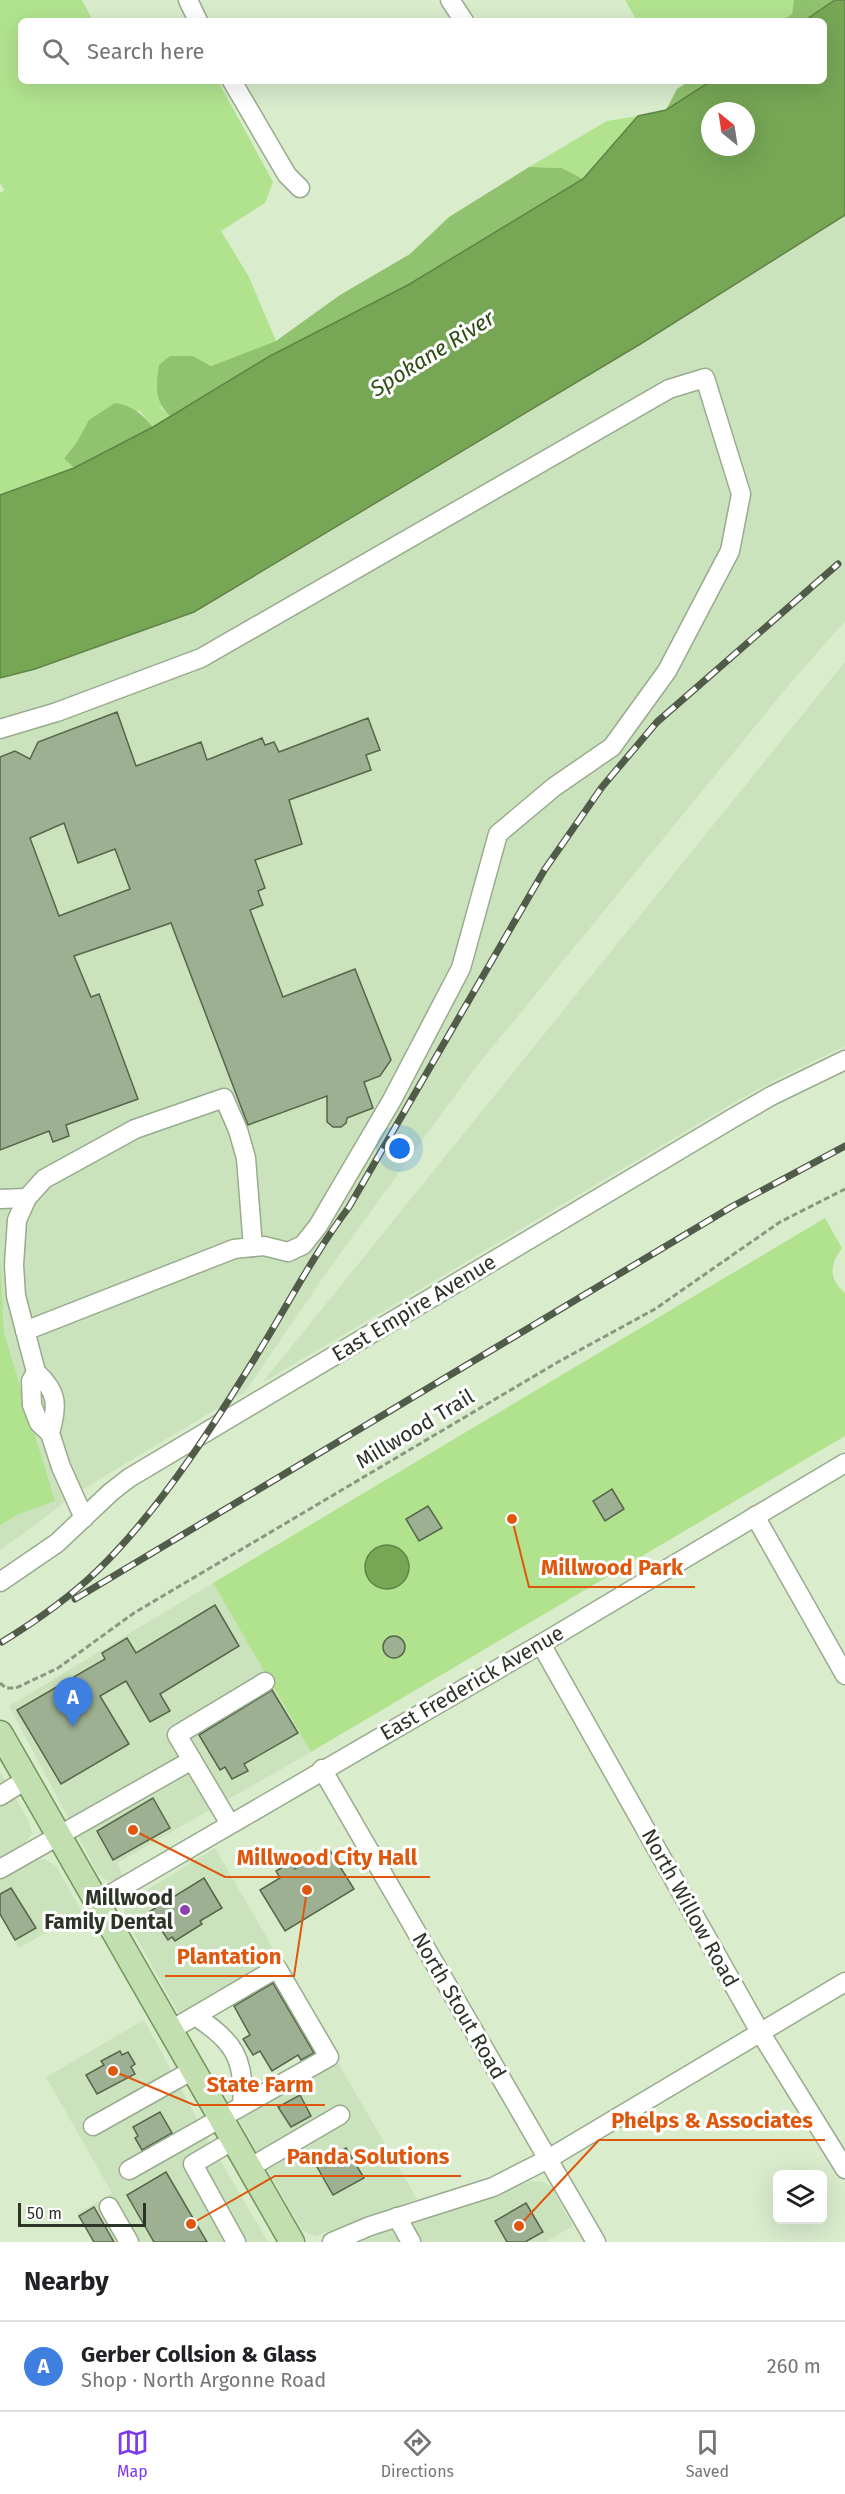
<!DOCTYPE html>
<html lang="en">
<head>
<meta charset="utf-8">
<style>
	body { margin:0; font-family:"Fira Sans",sans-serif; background:#f6f6f6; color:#202124 }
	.controls { position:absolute; right:18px; bottom:18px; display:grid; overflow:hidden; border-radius:9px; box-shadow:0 6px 24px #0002 }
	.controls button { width:54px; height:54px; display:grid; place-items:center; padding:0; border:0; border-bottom:2px solid #e0e0e0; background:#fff; color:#202124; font:30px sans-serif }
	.compass { position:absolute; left:701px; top:102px; width:54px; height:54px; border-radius:50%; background:#fff; box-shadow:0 6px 24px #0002; rotate:330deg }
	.scale { position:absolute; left:18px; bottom:15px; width:128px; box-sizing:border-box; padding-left:6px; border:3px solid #2c3327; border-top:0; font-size:16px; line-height:21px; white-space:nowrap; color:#2c3327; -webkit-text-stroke:4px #fff; paint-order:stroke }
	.you { position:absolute; left:400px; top:1149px; width:21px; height:21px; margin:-15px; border:4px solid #fff; border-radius:50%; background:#1a73e8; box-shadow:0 0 0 9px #1a73e833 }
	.badge { display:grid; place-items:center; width:39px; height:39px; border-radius:50%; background:#7c3aed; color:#fff; font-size:20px; font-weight:700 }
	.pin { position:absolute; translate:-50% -50px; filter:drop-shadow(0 2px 3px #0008) }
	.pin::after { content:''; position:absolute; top:32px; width:21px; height:18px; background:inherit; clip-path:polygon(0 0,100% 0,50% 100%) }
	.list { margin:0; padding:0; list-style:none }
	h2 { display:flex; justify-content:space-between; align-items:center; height:78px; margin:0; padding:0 24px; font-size:26px }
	h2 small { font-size:20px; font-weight:400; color:#757577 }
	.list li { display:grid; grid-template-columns:39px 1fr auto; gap:18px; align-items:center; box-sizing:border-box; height:90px; padding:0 24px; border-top:2px solid #e0e0e0 }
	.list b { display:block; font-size:22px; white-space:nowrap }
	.list p { margin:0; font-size:20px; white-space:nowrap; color:#757577 }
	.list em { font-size:20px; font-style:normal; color:#757577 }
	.icon { flex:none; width:33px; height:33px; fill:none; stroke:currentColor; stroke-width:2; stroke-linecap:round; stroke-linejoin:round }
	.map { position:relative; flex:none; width:845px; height:2242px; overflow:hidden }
	.search { position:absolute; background:#fff; box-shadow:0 6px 24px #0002; left:18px; right:18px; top:18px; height:66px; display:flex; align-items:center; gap:15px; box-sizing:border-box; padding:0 21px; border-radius:9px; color:#757577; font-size:22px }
	.sheet { height:168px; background:#fff }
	nav { display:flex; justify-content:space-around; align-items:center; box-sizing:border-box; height:84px; border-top:2px solid #e0e0e0; background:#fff; font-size:16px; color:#757577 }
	nav a { display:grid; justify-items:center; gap:3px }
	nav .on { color:#7c3aed }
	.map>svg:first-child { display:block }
	.built { fill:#cbe3bd }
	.green { fill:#b1e38f }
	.forest { fill:#91c26f }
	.water { fill:#77a755; stroke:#608447; stroke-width:1.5; fill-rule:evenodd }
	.building { fill:#9db092; stroke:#55664a; stroke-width:1.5; fill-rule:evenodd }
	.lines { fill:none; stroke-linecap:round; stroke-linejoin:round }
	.minor-casing { stroke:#98ab8d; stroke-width:21 }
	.major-casing { stroke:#74955c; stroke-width:27 }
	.path { stroke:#8b9881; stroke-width:3; stroke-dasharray:6 3; stroke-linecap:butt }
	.minor { stroke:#fff; stroke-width:18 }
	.major { stroke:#c2dfaf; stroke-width:24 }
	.rail-casing { stroke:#515b4a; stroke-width:7 }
	.rail { stroke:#fff; stroke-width:4.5; stroke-dasharray:14; stroke-linecap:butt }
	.poi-dot { fill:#8d40b0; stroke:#fff; stroke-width:2 }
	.labels { text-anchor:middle; stroke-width:6; stroke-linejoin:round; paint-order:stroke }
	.street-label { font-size:21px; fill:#2c3327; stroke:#fff }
	.poi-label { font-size:21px; font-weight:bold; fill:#2c3327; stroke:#fff; text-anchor:end }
	.water-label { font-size:22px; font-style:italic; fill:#2e4d14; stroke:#fff }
	.leader { fill:none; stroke:#df570d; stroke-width:2 }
	.callout-dot { fill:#df570d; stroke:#fff; stroke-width:2 }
	.callout-label { font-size:22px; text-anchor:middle; font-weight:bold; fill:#df570d; stroke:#fff; stroke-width:6; stroke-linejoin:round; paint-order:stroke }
</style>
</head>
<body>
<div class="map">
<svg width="845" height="2242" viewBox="0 0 845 2242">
	<rect width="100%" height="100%" fill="#d9eccc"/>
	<g class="built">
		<path d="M845,215V621L793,680L472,1072L324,1276L245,1392L70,1497L38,1523L0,1550V678L35,669L642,343Z"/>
		<path d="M845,662V1046L779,1078L730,1105L262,1383Z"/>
		<path d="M213,1583L311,1752L117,1863L123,1875L115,1880L108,1881L98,1874L9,1706Z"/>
		<path d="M0,1772L30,1823L32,1833L23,1846L0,1860Z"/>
		<path d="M215,1848L278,1957L179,2014L126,1919L124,1909L129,1901Z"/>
		<path d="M44,1859L56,1866L82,1912L19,1948L0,1915V1878L30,1862Z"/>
		<path d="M144,2020L208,2139L268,2242H93L77,2214L112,2193L46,2077Z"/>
		<path d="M338,2063L417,2199L315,2236L302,2230L238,2118Z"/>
		<path d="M531,2181L544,2182L551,2187L573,2226L545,2242H359L418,2219L490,2197Z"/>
	</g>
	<g class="green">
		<path d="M0,0H82L93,21H21V81H218L273,182L265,203L221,231L249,277L276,341L211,366L193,356L161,408L170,416L153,427L140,411L90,420L77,442L64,457L74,468L0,495V193L4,190L0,183Z"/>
		<path d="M625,0H794L792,14L781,21H637Z"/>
		<path d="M638,116L583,179L562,168L529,167L607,121Z"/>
		<path d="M825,1218L842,1248C829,1265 829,1279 845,1293V1436L311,1752L213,1583Z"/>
		<path d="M0,1257L4,1333L55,1501L19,1514L0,1525Z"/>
	</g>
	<g class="forest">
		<path d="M794,0H835L804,21H781L792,14Z"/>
		<path d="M689,81H711L666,110L677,89Z"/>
		<path d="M529,167L562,168L583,179L408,285L270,356L170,416C154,401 156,385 159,365L170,356H193L211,366L276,341L340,295L410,254L449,217Z"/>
		<path d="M115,403C133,406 141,413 153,427L74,468L64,458L77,442L89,420Z"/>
	</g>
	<g class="water">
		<path d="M835,0H845V215L642,343L194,612L35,669L0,678V495L74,468L153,427L270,356L408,285L583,179L638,116L666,110L711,81H824V21H804ZM710,111H746V147H710Z"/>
		<circle cx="387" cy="1567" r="22"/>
	</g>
	<g class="building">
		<path d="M117,712L136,766L201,742L207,760L262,738L265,745L274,742L279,752L368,718L380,750L366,755L371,770L289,800L302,844L255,860L265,888L258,891L263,905L250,910L283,997L355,969L391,1060L380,1076L364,1082L373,1108L347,1118L346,1123L341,1127H333L327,1122V1096L248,1125L171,923L74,956L91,997L99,994L138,1099L66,1125L69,1136L53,1142L49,1131L0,1150V757L15,751L30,759L38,742ZM64,823L78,863L115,849L130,889L59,916L30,838Z"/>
		<path d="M612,1489L624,1509L605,1521L593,1501Z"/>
		<path d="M428,1506L442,1528L419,1541L406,1519Z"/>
		<path d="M215,1605L239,1646L160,1694L170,1711L150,1722L126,1681L100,1696L129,1744L61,1784L17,1710L105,1659L102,1653L127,1638L136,1653Z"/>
		<circle cx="394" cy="1647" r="11"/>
		<path d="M272,1690L298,1733L244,1764L248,1771L232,1779L225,1767L220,1770L199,1735Z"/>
		<path d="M153,1798L170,1828L113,1860L97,1831Z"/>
		<path d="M329,1849L354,1889L285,1931L260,1890L280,1878L276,1871L291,1862L295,1869Z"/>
		<path d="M204,1878L222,1908L200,1921L202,1924L175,1941L172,1937L168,1940L149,1912Z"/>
		<path d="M11,1888L36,1928L15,1940L0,1914V1894Z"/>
		<path d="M273,1983L314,2053L301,2060L298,2055L272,2071L260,2051L253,2055L243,2039L250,2035L234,2006Z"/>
		<path d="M120,2051L122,2055L128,2052L135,2064L131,2067L135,2074L97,2094L86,2075L104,2065L101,2061Z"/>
		<path d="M300,2095L311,2116L291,2127L278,2107Z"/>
		<path d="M160,2112L172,2133L142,2150L135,2138L138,2136L133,2127Z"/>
		<path d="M346,2148L364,2178L333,2195L316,2165Z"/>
		<path d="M166,2172L207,2242H154L127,2195Z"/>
		<path d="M526,2203L543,2232L525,2242H507L495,2221Z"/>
		<path d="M94,2207L114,2242H94L79,2216Z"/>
	</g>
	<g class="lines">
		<defs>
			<g id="minor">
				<path d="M188,0L198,21"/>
				<path d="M450,0L464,21"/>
				<path d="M232,81L287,175L300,188"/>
				<path d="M0,729L57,712L201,658L669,389L705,378L741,494L730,551L667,671L612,747L554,787L498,834L461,968L392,1100L318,1226L303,1245L288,1252L264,1246L234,1249L25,1331"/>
				<path d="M0,1199L27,1198"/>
				<path d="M36,1372L16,1296L14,1265L17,1220L27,1198L44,1179L135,1129L224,1098L238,1130L246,1158L253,1247"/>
				<path d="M50,1433C58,1405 58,1392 36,1372L31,1381L32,1405L39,1423L50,1433L61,1467L84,1518"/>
				<path d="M755,1516L845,1675"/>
				<path d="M0,1582L57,1543L111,1492L129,1478L733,1118L771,1096L845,1060"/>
				<path d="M541,1644L760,2032L845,2169"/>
				<path d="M192,1760L177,1735L265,1682"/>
				<path d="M322,1769L596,2242"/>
				<path d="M0,1796L27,1779"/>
				<path d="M0,1869L192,1760L230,1824"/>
				<path d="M97,1902L541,1644L845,1463"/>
				<path d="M195,2016C233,2040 246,2059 242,2106"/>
				<path d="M93,2126L193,2070"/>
				<path d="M234,2140L193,2164L236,2242"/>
				<path d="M249,2168L340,2115"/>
				<path d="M129,2170L329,2057L277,1968L171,2030"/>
				<path d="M109,2207L129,2242"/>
				<path d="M397,2217L411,2242"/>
				<path d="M332,2242L370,2226L493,2187L548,2159L845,1982"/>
			</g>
			<path id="major" d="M0,1733L292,2242"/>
		</defs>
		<use href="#minor" class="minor-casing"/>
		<use href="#major" class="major-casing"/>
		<path class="path" d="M0,1683L6,1688H16L58,1668L134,1613L558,1362L655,1309L780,1222L845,1189"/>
		<use href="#minor" class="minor"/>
		<use href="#major" class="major"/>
		<defs>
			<g id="rail">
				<path d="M75,1599L733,1206L845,1146"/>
				<path d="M2,1642C36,1621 69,1598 97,1571C164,1506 221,1414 269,1335C295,1291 319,1247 349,1207L545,869L602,787L657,722L838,564"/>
			</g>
		</defs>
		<use href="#rail" class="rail-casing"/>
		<use href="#rail" class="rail"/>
	</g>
	<circle class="poi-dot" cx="185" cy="1910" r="6"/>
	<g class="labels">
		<g class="street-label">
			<text transform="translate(414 1308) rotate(-31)" y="7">East Empire Avenue</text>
			<text transform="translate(415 1429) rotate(-31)" y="7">Millwood Trail</text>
			<text transform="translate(472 1683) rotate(-30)" y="7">East Frederick Avenue</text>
			<text transform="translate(690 1908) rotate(61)" y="7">North Willow Road</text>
			<text transform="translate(459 2006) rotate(60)" y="7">North Stout Road</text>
		</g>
		<g class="poi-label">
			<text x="173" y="1905">Millwood<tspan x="173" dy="24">Family Dental</tspan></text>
		</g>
		<g class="water-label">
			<text transform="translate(432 353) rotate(-32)" y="8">Spokane River</text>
		</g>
	</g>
	<path class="leader" d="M512 1519L529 1587H695M133 1830L225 1877H430M307 1890L294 1976H165M113 2071L194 2105H325M519 2226L599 2140H825M191 2224L275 2176H461"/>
	<g class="callout-dot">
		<circle cx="512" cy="1519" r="6"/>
		<circle cx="133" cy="1830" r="6"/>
		<circle cx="307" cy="1890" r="6"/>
		<circle cx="113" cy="2071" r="6"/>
		<circle cx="519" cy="2226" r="6"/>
		<circle cx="191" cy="2224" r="6"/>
	</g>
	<g class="callout-label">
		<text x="612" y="1575">Millwood Park</text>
		<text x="327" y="1865">Millwood City Hall</text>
		<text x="229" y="1964">Plantation</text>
		<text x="260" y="2092">State Farm</text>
		<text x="712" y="2128">Phelps &amp; Associates</text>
		<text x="368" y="2164">Panda Solutions</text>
	</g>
</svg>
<div class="controls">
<button><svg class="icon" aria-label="layers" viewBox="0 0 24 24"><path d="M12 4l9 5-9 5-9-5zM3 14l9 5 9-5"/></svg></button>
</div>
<svg class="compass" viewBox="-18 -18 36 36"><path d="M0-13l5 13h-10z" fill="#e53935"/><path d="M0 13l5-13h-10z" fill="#757577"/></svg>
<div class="scale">50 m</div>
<div class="you"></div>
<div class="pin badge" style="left:73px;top:1727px;background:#3f7fe0">A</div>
<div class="search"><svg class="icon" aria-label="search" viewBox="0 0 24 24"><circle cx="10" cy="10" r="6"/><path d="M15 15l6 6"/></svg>Search here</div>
</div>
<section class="sheet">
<h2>Nearby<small></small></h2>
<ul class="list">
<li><span class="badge" style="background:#3f7fe0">A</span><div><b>Gerber Collsion &amp; Glass</b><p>Shop · North Argonne Road</p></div><em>260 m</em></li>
</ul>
</section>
<nav>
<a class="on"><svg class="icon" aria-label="map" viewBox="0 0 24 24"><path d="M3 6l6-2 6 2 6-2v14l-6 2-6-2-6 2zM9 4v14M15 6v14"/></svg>Map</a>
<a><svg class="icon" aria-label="directions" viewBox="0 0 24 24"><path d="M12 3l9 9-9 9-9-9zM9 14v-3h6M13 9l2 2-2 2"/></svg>Directions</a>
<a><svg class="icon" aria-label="saved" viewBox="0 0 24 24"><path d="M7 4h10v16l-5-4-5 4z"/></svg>Saved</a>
</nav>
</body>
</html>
